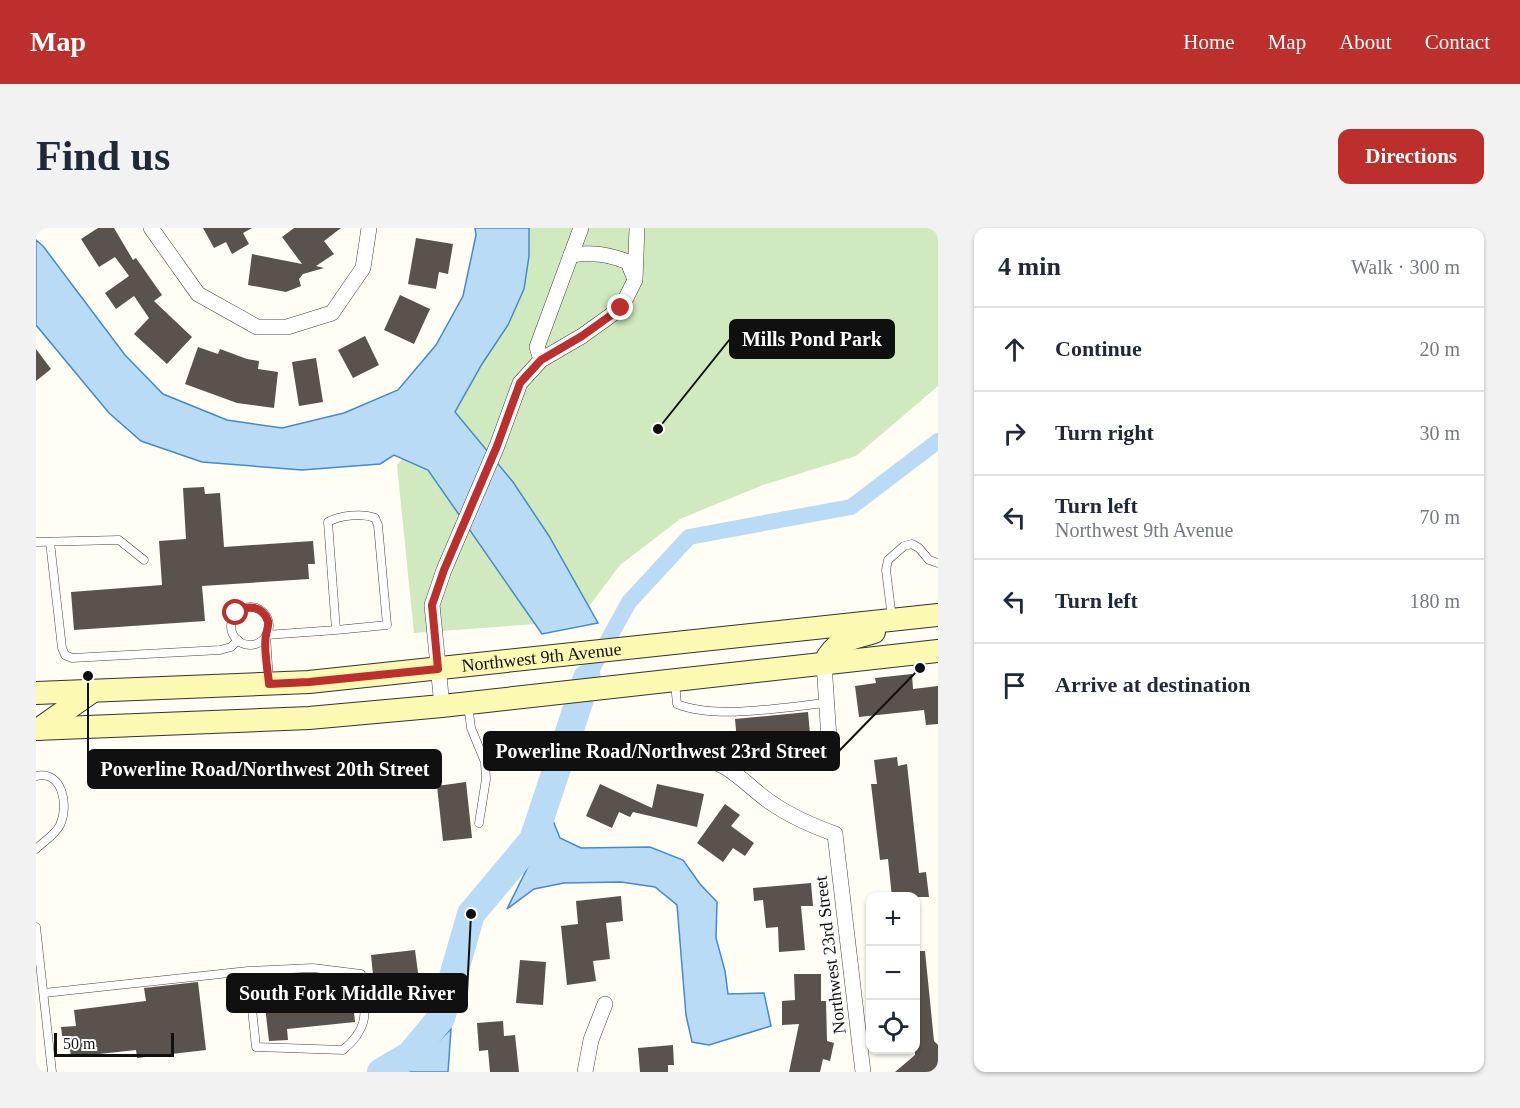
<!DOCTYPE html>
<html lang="en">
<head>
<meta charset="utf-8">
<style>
	body { margin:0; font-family:"Times New Roman",serif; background:#f2f2f3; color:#1f2937 }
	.controls { position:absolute; right:18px; bottom:18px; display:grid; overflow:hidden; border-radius:12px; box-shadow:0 2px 4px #0004 }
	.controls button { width:54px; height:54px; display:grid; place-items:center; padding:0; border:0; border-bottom:2px solid #e0e1e3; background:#fff; color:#1f2937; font:30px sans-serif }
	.scale { position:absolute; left:18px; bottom:15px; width:120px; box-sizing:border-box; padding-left:6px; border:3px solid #101010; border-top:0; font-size:16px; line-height:21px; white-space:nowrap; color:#101010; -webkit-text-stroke:4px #fff; paint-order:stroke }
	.stop { position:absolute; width:18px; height:18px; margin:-14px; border:4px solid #bd2f2c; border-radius:50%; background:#fff }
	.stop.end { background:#bd2f2c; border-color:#fff; box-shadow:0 2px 6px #0008 }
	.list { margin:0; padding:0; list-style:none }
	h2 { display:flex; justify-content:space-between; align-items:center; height:78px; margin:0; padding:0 24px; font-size:26px }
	h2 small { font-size:20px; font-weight:400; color:#747a83 }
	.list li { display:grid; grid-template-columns:39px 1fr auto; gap:18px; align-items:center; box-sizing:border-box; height:84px; padding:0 24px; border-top:2px solid #e0e1e3 }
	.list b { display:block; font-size:22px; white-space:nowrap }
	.list p { margin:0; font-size:20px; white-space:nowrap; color:#747a83 }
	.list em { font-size:20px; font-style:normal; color:#747a83 }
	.icon { flex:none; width:33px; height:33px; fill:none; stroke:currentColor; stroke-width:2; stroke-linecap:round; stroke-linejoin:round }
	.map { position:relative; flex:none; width:902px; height:844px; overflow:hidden; border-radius:12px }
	header { display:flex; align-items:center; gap:36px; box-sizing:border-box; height:84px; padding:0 30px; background:#bd2f2c; color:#fff }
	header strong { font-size:28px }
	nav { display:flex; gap:33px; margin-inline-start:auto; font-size:21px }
	.intro { display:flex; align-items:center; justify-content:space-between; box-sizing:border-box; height:144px; padding:0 36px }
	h1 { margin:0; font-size:42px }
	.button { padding:15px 27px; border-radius:12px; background:#bd2f2c; color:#fff; font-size:21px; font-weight:700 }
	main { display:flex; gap:36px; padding:0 36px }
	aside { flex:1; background:#fff; border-radius:12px; box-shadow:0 2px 4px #0004 }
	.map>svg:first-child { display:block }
	.green { fill:#d1e9be }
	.water { fill:#badbf5; stroke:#438bc9; stroke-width:1.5 }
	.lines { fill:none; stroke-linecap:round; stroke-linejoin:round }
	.canal { stroke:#badbf5; stroke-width:16 }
	.river { stroke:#badbf5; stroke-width:28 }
	.building { fill:#59524d }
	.lane-casing { stroke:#434343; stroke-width:9 }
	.street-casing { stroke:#434343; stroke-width:16 }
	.secondary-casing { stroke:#323232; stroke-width:24 }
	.lane { stroke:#fff; stroke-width:8 }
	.street { stroke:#fff; stroke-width:15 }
	.secondary { stroke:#fcf9b2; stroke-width:22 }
	.route { stroke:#bd2f2c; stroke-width:8 }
	.labels { text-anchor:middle; stroke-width:6; stroke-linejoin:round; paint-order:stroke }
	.street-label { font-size:18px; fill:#101010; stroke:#fff }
	.leader { fill:none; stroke:#101010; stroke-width:2 }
	.callout-dot { fill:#101010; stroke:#fff; stroke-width:2 }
	.callout { fill:#101010; stroke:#101010; stroke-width:2 }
	.callout-label { font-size:20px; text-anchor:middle; font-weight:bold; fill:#fff }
</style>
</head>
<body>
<header>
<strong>Map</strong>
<nav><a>Home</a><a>Map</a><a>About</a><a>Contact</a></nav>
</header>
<div class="intro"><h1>Find us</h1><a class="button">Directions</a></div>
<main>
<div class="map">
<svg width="902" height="844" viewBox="0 0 902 844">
	<rect width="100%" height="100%" fill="#fffdf4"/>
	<path class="green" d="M483,0H902V158L820,228L727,257L644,291L584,337L542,393L378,405L361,237L414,173Z"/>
	<g class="water">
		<path d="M439,0H493V28L488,61L472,97L446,136L419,184L477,254L513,308L562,395L506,406L392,242L358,227L344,236L266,242L166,234L105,213L73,185L0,97V12L7,18L89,127L127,166L191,192L246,200L308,185L362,162L400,117L427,68L440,7Z"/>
		<path d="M516,590L524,610L545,620L614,619L647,632L664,656L681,674L680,710L689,743L692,766L728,765L735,798L673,817L656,814L650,787L641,677L619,659L585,654L528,655L498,661L471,681Z"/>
		<path d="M415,801L412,844H371Z"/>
	</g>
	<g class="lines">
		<path class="canal" d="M551,450L593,374L653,309L815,279L902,213"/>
		<path class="river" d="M345,844L374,827L405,790L435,686L497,612L551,450"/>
	</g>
	<g class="building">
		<path d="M62,0H78L97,32L100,30L126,67L118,73L156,109L131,136L98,106L113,90L98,68L80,81L69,65L93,48L79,29L63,39L45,11Z"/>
		<path d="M167,0H216L207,5L213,16L196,26L190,14L178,20Z"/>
		<path d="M258,0H305L288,13L298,26L280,38L288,40L267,46L263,51L265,58L250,64L212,57L216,26L266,36L246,9Z"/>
		<path d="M380,10L417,16L412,46L403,44L400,61L372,56Z"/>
		<path d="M364,67L394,81L378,116L348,102Z"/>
		<path d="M329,108L343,137L317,150L302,122Z"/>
		<path d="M162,119L182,126L184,121L211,131L223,133L222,141L242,144L238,180L201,175L149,156Z"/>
		<path d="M0,121L15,141L0,153Z"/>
		<path d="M280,130L287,174L263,178L256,134Z"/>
		<path d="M168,259L169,266L184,265L188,319L277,313L279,336H272L273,351L166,358L169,393L38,402L35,364L126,357L123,313L150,311L147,260Z"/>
		<path d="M876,446L877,461L902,458V496L890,497L888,482L823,489L819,458L840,455L839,450Z"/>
		<path d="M772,484L776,528L703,534L699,491Z"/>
		<path d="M861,529L862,538L871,536L883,645L890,644L893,669H856L852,631L844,632L835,556H841L838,532Z"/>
		<path d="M430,554L436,610L407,613L401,558Z"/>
		<path d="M564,556L616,580L621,556L668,566L661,599L597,584L594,589L583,584L576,600L550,588Z"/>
		<path d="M689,576L704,587L695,598L718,615L709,628L697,620L687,634L661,615Z"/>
		<path d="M775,655L777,678H765L769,722L743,724L742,699L730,700L727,672L718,673L717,660Z"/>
		<path d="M585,668L587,693L570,695L574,731L557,733L560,753L531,757L525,698L542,696L540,673Z"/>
		<path d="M379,722L383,752L367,754L368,763L339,766L335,727Z"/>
		<path d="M879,723H889L898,813L902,817V844H859L879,827Z"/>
		<path d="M484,732L510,734L507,777L480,775Z"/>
		<path d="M758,746H785V773H790L791,813L798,815L794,833L787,831L784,844H753L763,796L746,797V773L759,772Z"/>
		<path d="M162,754L170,822L101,830L100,822L35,829L33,813L27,814L25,799L40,798L38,782L110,773L108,760Z"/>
		<path d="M316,763L319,794L251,801L252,812L233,813L228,770L286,764V766Z"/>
		<path d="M467,793L468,808L479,807L483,844H454L452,822L443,823L441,795Z"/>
		<path d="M637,817L638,837H632V844H604L602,820Z"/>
	</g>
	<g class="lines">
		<defs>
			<g id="lane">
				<path d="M0,314L83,312L108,332"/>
				<path d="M14,314L26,420L29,427L36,430L184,422L195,419L202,412"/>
				<circle cx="214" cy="398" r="19"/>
				<path d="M856,390L850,342L852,332L868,318L876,316L883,320L893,332L902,335"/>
				<path d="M233,454L230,407L300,402L292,294C304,287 327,285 339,290L342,297L351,397L300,402"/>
				<path d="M639,455L641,476C680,492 748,479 790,475"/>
				<path d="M432,476L435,500L449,534L450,551L443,595"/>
				<path d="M0,548C27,542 33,578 24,597C20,606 7,614 0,621"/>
				<path d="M0,699L16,844"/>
				<path d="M8,765L212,743L220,819L307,822C337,797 328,780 325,746L277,740L212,743"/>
			</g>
			<g id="street">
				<path d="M115,0L162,66L221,99H251L296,85L327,40L333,0"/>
				<path d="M535,27C556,24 572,26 592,34L598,49"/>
				<path d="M505,132L501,119L545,0"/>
				<path d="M788,435L794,526"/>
				<path d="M406,478L396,377L408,342L461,218L484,155L505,132L546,108L585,80L599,52L601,0"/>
				<path d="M579,523C609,522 663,524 689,539C706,549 720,565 737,576C756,589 777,598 799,606L827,844"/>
				<path d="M549,844L555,812L569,776"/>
			</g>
			<g id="secondary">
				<path d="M788,435C802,410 812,412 838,404"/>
				<path id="s1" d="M0,465L273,454L902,387"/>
				<path d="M0,501L273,490L406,478L902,423"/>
				<path d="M3,501L57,463"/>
			</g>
		</defs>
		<use href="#lane" class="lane-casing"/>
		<use href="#street" class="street-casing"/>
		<use href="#secondary" class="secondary-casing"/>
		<use href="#lane" class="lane"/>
		<use href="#street" class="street"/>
		<use href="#secondary" class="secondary"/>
	</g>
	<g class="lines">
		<path class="route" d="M200,385C211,376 227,378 232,393C233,398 231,401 230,407C227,419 232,442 233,456L273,454L402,441L396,377L408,342L461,218L484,155L505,132L546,108L585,80"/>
	</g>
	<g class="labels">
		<g class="street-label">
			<text dy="6" stroke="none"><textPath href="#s1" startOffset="507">Northwest 9th Avenue</textPath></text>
			<text transform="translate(794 727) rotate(-97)" y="6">Northwest 23rd Street</text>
		</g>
	</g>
	<path class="leader" d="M622 201L694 111M884 440L803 523M52 448L52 541M435 686L431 765"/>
	<g class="callout-dot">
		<circle cx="622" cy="201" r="6"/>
		<circle cx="884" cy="440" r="6"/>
		<circle cx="52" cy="448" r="6"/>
		<circle cx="435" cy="686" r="6"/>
	</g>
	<g class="callout">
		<rect x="694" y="92" width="164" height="38" rx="6"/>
		<rect x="448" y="504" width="355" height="38" rx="6"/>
		<rect x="52" y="522" width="353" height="38" rx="6"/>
		<rect x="191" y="746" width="240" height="38" rx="6"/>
	</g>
	<g class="callout-label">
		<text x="776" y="118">Mills Pond Park</text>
		<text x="625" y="530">Powerline Road/Northwest 23rd Street</text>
		<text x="229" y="548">Powerline Road/Northwest 20th Street</text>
		<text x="311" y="772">South Fork Middle River</text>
	</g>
</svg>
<div class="controls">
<button>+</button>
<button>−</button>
<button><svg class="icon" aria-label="locate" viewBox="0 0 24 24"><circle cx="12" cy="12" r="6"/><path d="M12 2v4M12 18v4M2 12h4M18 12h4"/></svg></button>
</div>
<div class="scale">50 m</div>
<div class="stop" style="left:200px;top:385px"></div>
<div class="stop end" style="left:585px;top:80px"></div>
</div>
<aside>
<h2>4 min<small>Walk · 300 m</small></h2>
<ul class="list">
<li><svg class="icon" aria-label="ahead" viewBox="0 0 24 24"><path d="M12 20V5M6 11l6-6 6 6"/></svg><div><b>Continue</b></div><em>20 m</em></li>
<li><svg class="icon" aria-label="right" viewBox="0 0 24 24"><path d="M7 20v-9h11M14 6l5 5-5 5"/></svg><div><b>Turn right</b></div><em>30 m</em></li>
<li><svg class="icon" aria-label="left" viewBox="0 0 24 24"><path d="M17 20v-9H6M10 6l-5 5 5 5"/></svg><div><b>Turn left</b><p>Northwest 9th Avenue</p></div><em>70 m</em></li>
<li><svg class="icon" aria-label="left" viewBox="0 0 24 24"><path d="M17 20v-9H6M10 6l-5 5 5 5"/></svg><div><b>Turn left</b></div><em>180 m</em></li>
<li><svg class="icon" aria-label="arrive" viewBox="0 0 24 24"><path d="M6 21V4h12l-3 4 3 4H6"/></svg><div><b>Arrive at destination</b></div></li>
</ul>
</aside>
</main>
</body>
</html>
